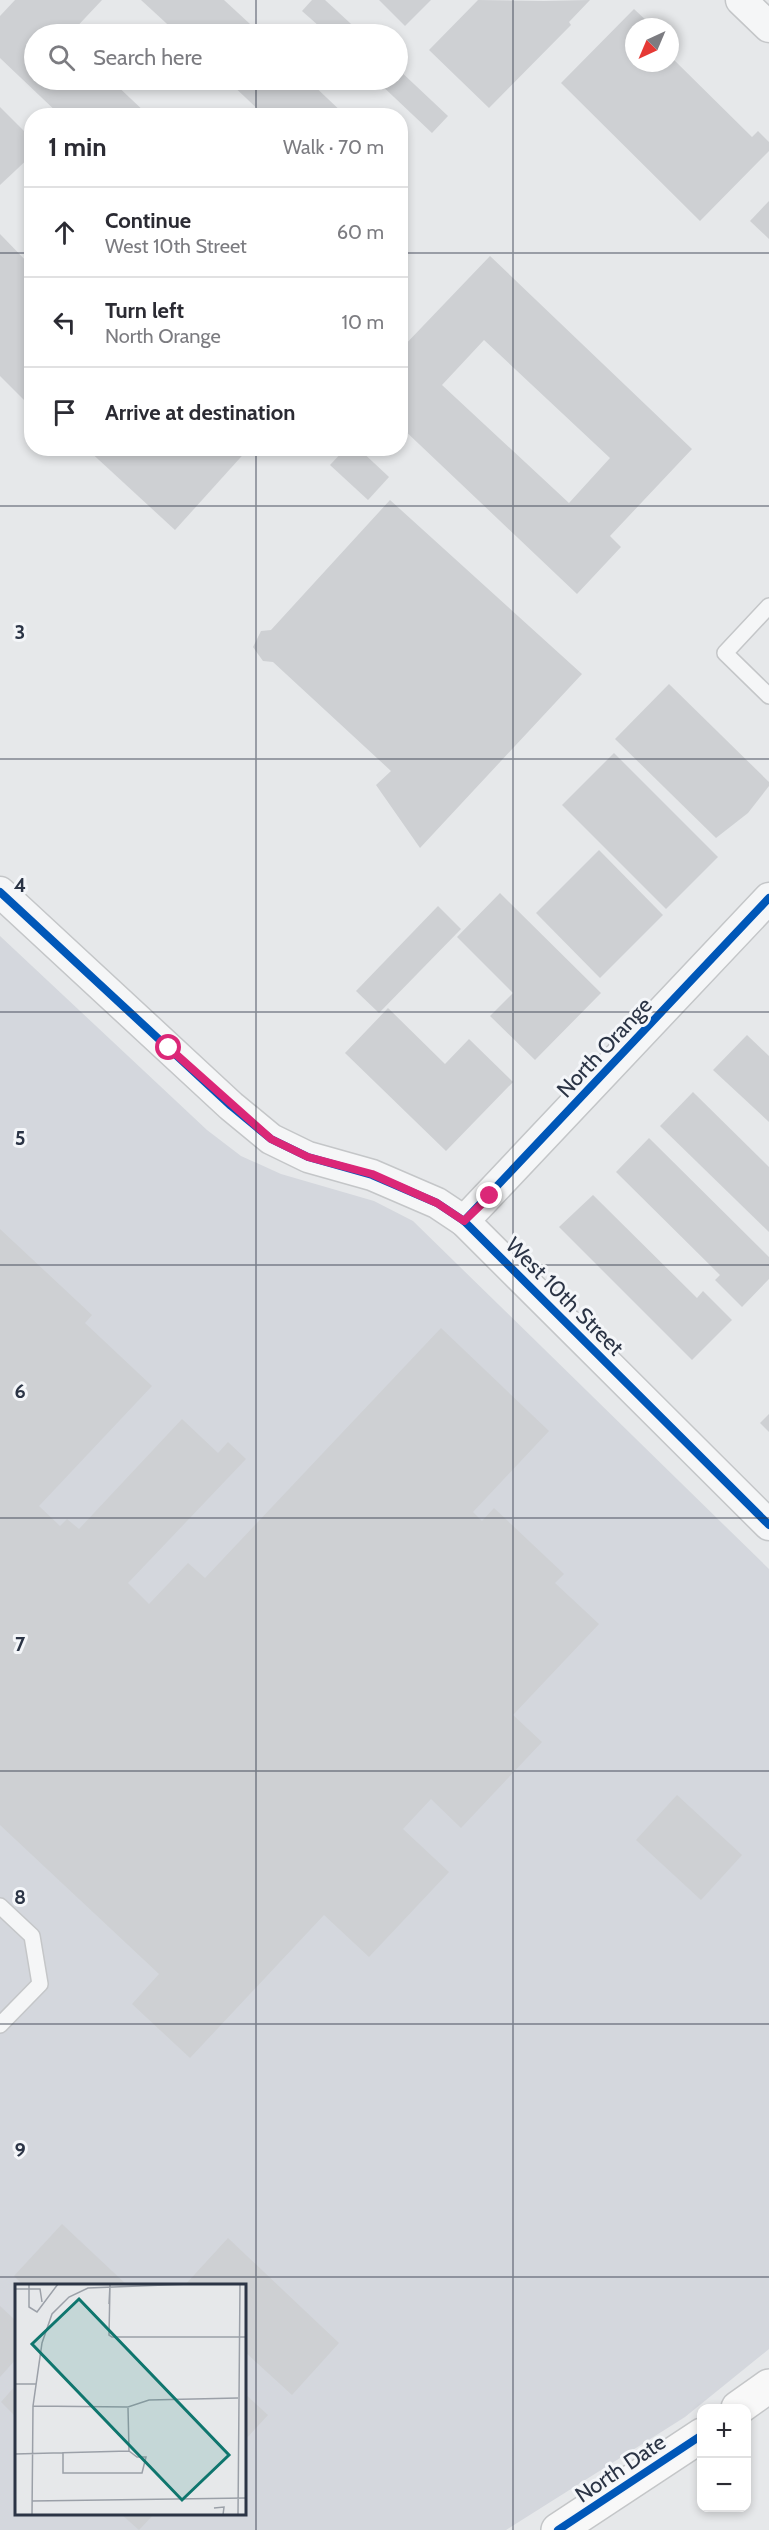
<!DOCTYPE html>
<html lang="en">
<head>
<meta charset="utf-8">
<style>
	body { margin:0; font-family:Cabin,sans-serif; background:#f2f2f3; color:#2b2b33 }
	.controls { position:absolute; right:18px; bottom:18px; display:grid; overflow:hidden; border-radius:12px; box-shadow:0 3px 9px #0003 }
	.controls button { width:54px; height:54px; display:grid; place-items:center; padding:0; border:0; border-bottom:2px solid #e1e1e2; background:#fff; color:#2b2b33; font:30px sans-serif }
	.compass { position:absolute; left:625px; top:18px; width:54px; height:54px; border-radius:50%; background:#fff; box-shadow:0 3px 9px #0003; rotate:224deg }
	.stop { position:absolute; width:18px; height:18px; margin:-14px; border:4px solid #db2777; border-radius:50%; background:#fff }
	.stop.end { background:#db2777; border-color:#fff; box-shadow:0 2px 6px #0008 }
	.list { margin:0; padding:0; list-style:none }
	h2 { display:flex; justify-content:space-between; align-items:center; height:78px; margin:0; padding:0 24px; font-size:26px }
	h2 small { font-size:20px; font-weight:400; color:#7c7c81 }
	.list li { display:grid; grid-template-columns:39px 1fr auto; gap:18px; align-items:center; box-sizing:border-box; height:90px; padding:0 24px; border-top:2px solid #e1e1e2 }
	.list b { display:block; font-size:22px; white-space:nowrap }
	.list p { margin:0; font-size:20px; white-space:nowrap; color:#7c7c81 }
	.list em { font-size:20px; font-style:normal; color:#7c7c81 }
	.icon { flex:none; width:33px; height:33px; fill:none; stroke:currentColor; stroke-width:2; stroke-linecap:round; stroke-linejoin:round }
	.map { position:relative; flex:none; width:769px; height:2530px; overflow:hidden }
	.search { position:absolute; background:#fff; box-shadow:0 3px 9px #0003; left:24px; top:24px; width:384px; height:66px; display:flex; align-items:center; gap:15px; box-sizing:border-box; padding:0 21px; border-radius:33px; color:#7c7c81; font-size:22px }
	.panel { position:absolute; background:#fff; box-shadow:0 3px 9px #0003; left:24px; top:108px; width:384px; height:348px; border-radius:24px }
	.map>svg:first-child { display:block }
	.built { fill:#d4d7dd; fill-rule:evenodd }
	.building { fill:#ced0d3; fill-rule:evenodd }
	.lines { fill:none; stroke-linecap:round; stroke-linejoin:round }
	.lane-casing { stroke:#c4c6c8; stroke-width:18 }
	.street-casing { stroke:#c4c6c8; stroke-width:33 }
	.secondary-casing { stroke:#c4c6c8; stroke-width:36 }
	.lane { stroke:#f5f6f7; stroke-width:15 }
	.street { stroke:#f5f6f7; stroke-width:30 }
	.secondary { stroke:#f8f8f8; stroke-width:33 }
	.cycleway-casing { stroke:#f4f6f9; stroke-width:11 }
	.cycleway { stroke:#0057b8; stroke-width:8 }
	.route { stroke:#db2777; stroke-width:8 }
	.grid { fill:none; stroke:#2b3445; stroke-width:1.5; stroke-opacity:0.55 }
	.labels { text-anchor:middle; stroke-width:6; stroke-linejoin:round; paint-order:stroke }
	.street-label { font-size:22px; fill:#2b3445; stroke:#f4f6f9 }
	.inset-road { fill:none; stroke:#9ba0a8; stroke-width:1.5 }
	.view { fill:#0f766e; fill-opacity:0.15; stroke:#0f766e; stroke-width:3 }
	.inset-edge { fill:none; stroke:#2b3445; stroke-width:3 }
	.grid-label { font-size:20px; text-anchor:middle; font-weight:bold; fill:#2b3445; stroke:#f4f6f9; stroke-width:6; stroke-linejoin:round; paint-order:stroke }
</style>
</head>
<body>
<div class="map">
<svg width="769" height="2530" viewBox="0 0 769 2530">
	<rect width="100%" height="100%" fill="#e6e8ea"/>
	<path class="built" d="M0,936L207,1130L241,1156L281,1174L374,1201L413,1221L769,1569V2349L685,2417L506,2530H0ZM16,2286H244V2514H16Z"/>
	<g class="building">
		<path d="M15,0H102L70,34H34V80H111L149,116H61L0,58V16Z"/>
		<path d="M141,0H224L261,34H178Z"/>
		<path d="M312,0H325L362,34H328L302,11Z"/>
		<path d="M379,0H431L405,26Z"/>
		<path d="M478,0L544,1L590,0L569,22L571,25L489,108L429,50Z"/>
		<path d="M634,9L651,25L634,27V63H670V56L752,137L758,131L769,142V151L700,221L561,83Z"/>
		<path d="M398,69L448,116L432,133L376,80H398Z"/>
		<path d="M227,80H308L346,116H265Z"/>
		<path d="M0,107L32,139V155L0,185Z"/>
		<path d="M769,201V239L750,221Z"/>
		<path d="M0,234L32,267V408L0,376Z"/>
		<path d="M490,256L692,449L610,536L621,547L577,594L400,426V350ZM484,340L610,458L569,503L442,385Z"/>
		<path d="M86,448H249L175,530Z"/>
		<path d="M346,448H358L389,477L368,500L330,465Z"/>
		<path d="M390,500L582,674L420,848L376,785L391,771L273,662L263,661L253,647L261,631L271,630Z"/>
		<path d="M669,684L769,782V786L748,813L716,838L615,739Z"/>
		<path d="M614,753L718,857L666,909L562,805Z"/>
		<path d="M599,850L663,915L600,978L536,913Z"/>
		<path d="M500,893L601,993L535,1060L490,1016L513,993L457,937Z"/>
		<path d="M438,906L461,929L379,1013L356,991Z"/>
		<path d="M388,1008L445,1064L469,1039L513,1082L446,1151L345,1053Z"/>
		<path d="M747,1035L769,1056V1122L713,1070Z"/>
		<path d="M693,1092L769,1167V1232L660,1126Z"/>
		<path d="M649,1138L769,1257V1279L742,1307L715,1280L720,1275L616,1172Z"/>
		<path d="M593,1195L697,1298L703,1291L732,1320L692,1360L559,1227Z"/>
		<path d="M0,1229L92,1315L85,1323L152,1386L39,1506L60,1526L67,1519L79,1529L182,1419L218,1453L228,1442L246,1459L128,1583L149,1604L188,1563L205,1578L441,1328L549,1431L473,1512L482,1521L494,1508L564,1574L555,1583L599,1624L513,1715L542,1742L461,1828L431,1799L403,1829L449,1872L369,1957L324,1915L190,2058L132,2004L159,1974L0,1825Z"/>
		<path d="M769,1414V1432L760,1423Z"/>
		<path d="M677,1795L742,1855L701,1900L636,1840Z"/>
		<path d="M62,2224L128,2286H24L14,2276Z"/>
		<path d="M228,2238L339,2343L292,2395L244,2351V2286H184Z"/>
		<path d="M0,2306L16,2321V2359L0,2377Z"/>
		<path d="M16,2385V2417L1,2402Z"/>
		<path d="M244,2393L268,2415L244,2441Z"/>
		<path d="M121,2514H154L139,2530Z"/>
	</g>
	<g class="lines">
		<defs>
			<g id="lane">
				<path d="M769,606L725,653L769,696"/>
				<path d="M0,1906L32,1936L40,1984L0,2025"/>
			</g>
			<g id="street">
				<path d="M741,0L769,27"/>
				<path d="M0,892L231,1106L271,1139L308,1157L372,1175L437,1203L464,1221L769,1525"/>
				<path d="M464,1221L769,898"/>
			</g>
			<g id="secondary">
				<path d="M738,2408L769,2386"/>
				<path d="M558,2530L702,2435"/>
			</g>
		</defs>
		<use href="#lane" class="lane-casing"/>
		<use href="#street" class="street-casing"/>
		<use href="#secondary" class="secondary-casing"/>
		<use href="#lane" class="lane"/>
		<use href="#street" class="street"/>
		<use href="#secondary" class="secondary"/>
		<defs>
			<g id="cycleway">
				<path d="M0,892L231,1106L271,1139L308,1157L372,1175L437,1203L464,1221L769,1525"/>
				<path d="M464,1221L769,898"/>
				<path d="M558,2530L702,2435"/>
			</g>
		</defs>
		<use href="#cycleway" class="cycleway-casing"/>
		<use href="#cycleway" class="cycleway"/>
	</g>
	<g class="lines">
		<path class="route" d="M169,1048L271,1139L308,1157L372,1174L437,1203L464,1221L490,1196"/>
	</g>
	<path class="grid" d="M256,0V34M513,0V2530M256,80V116M0,253H32M400,253H769M256,448V2530M0,506H769M0,759H769M0,1012H769M0,1265H769M0,1518H769M0,1771H769M0,2024H769M0,2277H769"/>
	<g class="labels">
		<g class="street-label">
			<text transform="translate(604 1047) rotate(-47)" y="8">North Orange</text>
			<text transform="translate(565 1296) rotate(45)" y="8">West 10th Street</text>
			<text transform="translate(620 2468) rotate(-34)" y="8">North Date</text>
		</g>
	</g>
	<g transform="translate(15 2284)">
		<rect width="231" height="231" fill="#e6e8ea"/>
		<path class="inset-road" d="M14,0V23L22,28L43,0M95,1L94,51L97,53H231M0,5H25L27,18M94,20L95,1M0,100H21M18,122L113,123L134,116L223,114M113,124L114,167M48,168V189H127L131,173H122L114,167M0,170L114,167M17,217L231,214M199,224L209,223L208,231M17,231L18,122L27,59L37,30L54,13L73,4L175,0M223,231L225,0"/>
		<path class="view" d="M64,15L214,171L167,216L17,60Z"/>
		<rect width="231" height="231" class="inset-edge"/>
	</g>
	<g class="grid-label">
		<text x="20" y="639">3</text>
		<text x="20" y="892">4</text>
		<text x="20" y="1145">5</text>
		<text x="20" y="1398">6</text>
		<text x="20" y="1651">7</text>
		<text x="20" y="1904">8</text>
		<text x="20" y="2157">9</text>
	</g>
</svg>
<div class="controls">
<button>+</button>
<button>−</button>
</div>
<svg class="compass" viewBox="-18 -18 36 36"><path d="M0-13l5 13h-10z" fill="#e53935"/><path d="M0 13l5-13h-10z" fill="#7c7c81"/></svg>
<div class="stop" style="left:169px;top:1048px"></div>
<div class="stop end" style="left:490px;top:1196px"></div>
<div class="search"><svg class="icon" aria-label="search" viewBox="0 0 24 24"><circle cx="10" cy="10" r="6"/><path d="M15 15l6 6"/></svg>Search here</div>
<section class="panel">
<h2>1 min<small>Walk · 70 m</small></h2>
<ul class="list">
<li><svg class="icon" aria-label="ahead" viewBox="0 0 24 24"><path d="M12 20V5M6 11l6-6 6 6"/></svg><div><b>Continue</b><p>West 10th Street</p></div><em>60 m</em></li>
<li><svg class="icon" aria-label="left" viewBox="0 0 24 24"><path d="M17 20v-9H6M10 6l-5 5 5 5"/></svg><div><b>Turn left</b><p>North Orange</p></div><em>10 m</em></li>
<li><svg class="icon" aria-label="arrive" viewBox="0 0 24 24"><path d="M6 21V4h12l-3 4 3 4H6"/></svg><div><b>Arrive at destination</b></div></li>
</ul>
</section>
</div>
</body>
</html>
